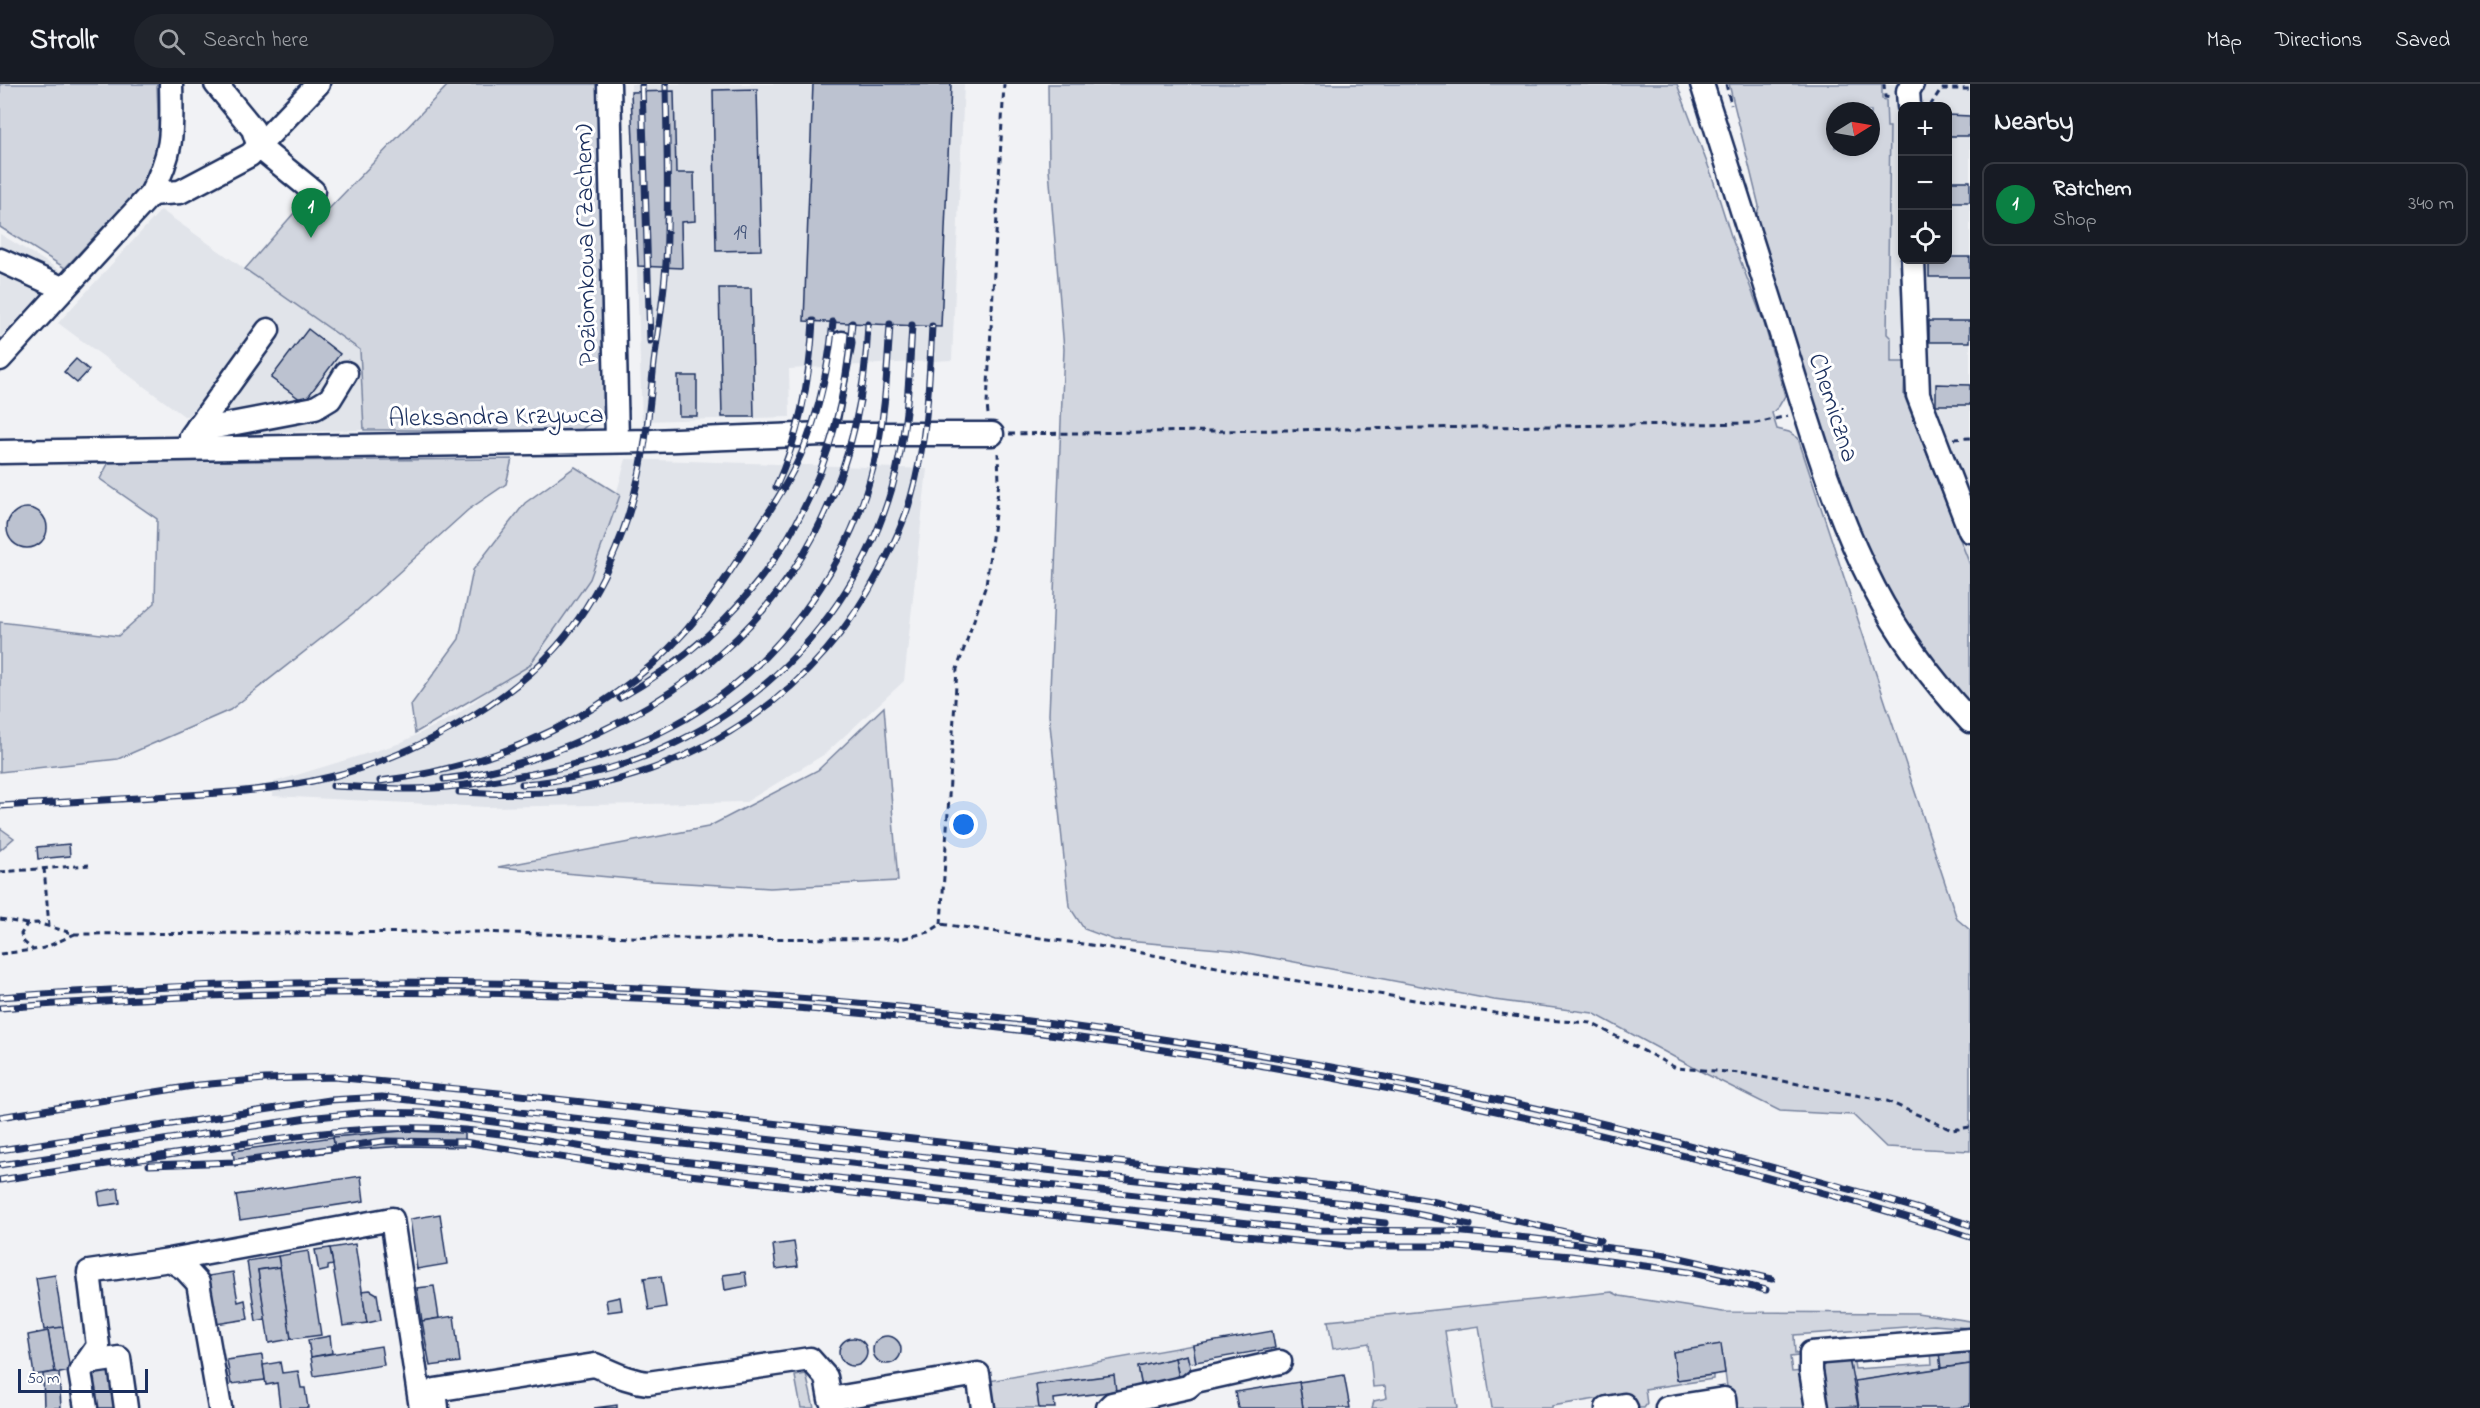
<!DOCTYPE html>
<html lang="en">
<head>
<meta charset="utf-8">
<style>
	body { margin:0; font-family:"Indie Flower",sans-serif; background:#20242c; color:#f1f3f6 }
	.controls { position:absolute; right:18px; top:18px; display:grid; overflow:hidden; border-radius:12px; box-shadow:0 3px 9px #0003 }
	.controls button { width:54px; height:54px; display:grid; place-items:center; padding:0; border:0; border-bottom:2px solid #363941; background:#171b24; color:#f1f3f6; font:30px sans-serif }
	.compass { position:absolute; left:1826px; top:18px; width:54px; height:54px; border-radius:50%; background:#171b24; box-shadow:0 3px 9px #0003; rotate:79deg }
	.scale { position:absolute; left:18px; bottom:15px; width:130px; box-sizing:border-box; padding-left:6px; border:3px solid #1b2f5e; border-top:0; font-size:16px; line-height:21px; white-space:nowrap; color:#1b2f5e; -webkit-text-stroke:4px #fff; paint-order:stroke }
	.you { position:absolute; left:964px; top:741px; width:21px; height:21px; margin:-15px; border:4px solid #fff; border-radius:50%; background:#1a73e8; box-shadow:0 0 0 9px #1a73e833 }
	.badge { display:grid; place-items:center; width:39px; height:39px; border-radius:50%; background:#0b8043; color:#fff; font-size:20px; font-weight:700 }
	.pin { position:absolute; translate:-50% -50px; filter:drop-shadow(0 2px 3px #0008) }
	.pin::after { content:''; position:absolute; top:32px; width:21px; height:18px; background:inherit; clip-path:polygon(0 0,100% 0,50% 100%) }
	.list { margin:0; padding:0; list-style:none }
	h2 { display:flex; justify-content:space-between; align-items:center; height:78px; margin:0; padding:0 24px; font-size:26px }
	h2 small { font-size:20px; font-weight:400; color:#9ea1a6 }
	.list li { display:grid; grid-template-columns:39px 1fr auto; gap:18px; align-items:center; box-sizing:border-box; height:84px; margin:0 12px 12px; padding:0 12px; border:2px solid #363941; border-radius:12px }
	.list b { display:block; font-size:22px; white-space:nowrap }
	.list p { margin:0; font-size:20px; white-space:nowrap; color:#9ea1a6 }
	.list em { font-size:20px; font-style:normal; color:#9ea1a6 }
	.icon { flex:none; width:33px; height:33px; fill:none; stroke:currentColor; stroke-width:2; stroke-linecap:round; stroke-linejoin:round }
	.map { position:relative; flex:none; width:1970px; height:1324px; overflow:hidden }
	header { display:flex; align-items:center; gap:36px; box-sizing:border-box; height:84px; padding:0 30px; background:#171b24; border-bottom:2px solid #363941 }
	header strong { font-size:28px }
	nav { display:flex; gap:33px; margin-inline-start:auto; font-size:21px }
	.search { width:420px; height:54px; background:#20242c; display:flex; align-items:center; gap:15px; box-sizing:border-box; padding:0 21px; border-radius:33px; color:#9ea1a6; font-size:22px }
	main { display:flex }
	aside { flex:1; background:#171b24 }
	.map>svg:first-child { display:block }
	.built { fill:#e1e4ea; fill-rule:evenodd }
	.green { fill:#d2d6df; stroke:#76829e; stroke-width:1.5; fill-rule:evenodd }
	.building { fill:#bcc2d0; stroke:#1b2f5e; stroke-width:1.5 }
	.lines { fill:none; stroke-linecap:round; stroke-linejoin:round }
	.minor-casing { stroke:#1b2f5e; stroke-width:27 }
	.path { stroke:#1b2f5e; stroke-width:3; stroke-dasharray:6 4.5; stroke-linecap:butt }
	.minor { stroke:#fff; stroke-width:22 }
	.rail-casing { stroke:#1b2f5e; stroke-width:7 }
	.rail { stroke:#fff; stroke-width:4.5; stroke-dasharray:14; stroke-linecap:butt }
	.labels { text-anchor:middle; stroke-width:6; stroke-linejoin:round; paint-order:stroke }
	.number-label { font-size:22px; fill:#43547a }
	.street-label { font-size:26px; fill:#1b2f5e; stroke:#fff }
</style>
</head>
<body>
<header>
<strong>Strollr</strong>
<div class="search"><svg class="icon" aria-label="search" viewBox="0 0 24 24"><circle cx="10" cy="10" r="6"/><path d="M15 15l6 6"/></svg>Search here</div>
<nav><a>Map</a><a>Directions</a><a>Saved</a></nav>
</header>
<main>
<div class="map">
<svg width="1970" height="1324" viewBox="0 0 1970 1324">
	<rect width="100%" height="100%" fill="#f1f2f5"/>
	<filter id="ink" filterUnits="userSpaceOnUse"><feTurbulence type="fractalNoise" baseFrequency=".0167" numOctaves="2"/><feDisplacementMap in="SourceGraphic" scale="12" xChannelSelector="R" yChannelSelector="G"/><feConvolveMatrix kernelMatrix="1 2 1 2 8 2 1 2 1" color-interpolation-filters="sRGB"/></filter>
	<g filter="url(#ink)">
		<g class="built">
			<path d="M631,0H964L952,276L789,285L790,333L642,337Z"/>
			<path d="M1792,0H1970V503ZM1902,22H1948V176H1902ZM1835,27H1871V63H1835Z"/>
			<path d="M161,126L360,266L364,346L221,350L215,333L184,332L58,239Z"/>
			<path d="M0,150L63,188L0,253Z"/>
			<path d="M626,375L927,385L904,597L825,670L746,718L486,723L273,712L274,698L398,660L457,631L526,577L606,447Z"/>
		</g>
		<g class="green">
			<path d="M0,0H157L159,59L143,101L65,184L0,143Z"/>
			<path d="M449,0H600L610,309L602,330L581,346H364L360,266L245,185L301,121L326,128Z"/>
			<path d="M1048,0H1677L1712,92L1731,152L1764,239L1785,312L1779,322L1772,329L1777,345L1789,348L1798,354L1957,835L1970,846V1067L1886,1063L1853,1031L1780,1027L1700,987L1593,929L1494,916L1231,866L1114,856L1084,845L1069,822L1049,631L1064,265L1049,86Z"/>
			<path d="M1729,0H1882V15L1886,16L1887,43H1890L1887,250L1891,254V278H1905L1904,311L1970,481V623C1935,581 1902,536 1877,488C1852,439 1835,386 1818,334C1797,268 1776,201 1756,134L1759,122ZM1835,27H1871V63H1835Z"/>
			<path d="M512,375L506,400L468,426L355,528L230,626L118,675L0,688V538L118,552L155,519L157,435L100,395L109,378Z"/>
			<path d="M575,383L620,411L590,495L529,582L415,649L411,621L459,555L473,486L525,419Z"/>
			<path d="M884,623L898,797L770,804L653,797L498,783L708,743L818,686Z"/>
			<path d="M0,744L14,754L0,766Z"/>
			<path d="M1612,1208L1620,1212L1723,1228L1917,1229L1970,1237V1244L1934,1241L1794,1251L1795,1270L1806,1269V1271L1790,1273L1792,1288L1805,1287L1810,1324H1730L1721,1260L1673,1268L1677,1296L1713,1291V1295L1645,1305L1647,1320L1644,1324H1630L1628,1310L1552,1322V1324H1492L1479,1242L1445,1247L1457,1324H1372L1374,1317L1387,1314L1385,1302L1373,1303L1369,1259L1333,1265L1328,1237Z"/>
			<path d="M1193,1261L1196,1278L1189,1279L1187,1271L1138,1283L1142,1303L1116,1309L1113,1291L1036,1301L1039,1324H994L989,1297Z"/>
			<path d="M1931,1268H1939L1941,1284L1853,1298L1849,1273L1853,1272L1855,1285L1932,1280Z"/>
			<path d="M806,1290L814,1324H801L795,1292Z"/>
		</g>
		<g class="building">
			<path d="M813,0H951L941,243L804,237Z"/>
			<path d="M757,5L761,166L716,167L713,6Z"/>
			<path d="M674,7L676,89H694L695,137L681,138L682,184L638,182L631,8Z"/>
			<path d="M1948,31L1970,32V52H1948Z"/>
			<rect x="1948" y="97" width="22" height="21"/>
			<path d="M1948,173H1970V193H1929V176H1948Z"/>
			<path d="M719,204H751L754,333H722Z"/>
			<rect x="1929" y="237" width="41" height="21"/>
			<path d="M308,245L340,270L304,318L271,294Z"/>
			<path d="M76,275L89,286L77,299L64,288Z"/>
			<path d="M678,292H697V332H679Z"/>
			<path d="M1936,300L1970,301V321H1936Z"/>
			<circle cx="27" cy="444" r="20"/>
			<path d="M69,760L70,772L38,775L37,763Z"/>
			<path d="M403,1047L464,1049V1063L404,1062L335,1067L333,1053Z"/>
			<path d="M333,1053L335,1067L235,1082L233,1067Z"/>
			<path d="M361,1092L364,1117L240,1136L236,1111Z"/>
			<path d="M118,1104L120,1119L100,1122L98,1108Z"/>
			<path d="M440,1130L447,1180L417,1185L410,1135Z"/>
			<path d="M794,1158L798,1182L776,1185L773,1161Z"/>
			<path d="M355,1160L367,1239L343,1242L330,1164Z"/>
			<path d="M330,1164L333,1181L328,1182V1186L319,1188L315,1166Z"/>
			<path d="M308,1167L321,1251L291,1255L278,1172Z"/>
			<path d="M278,1172L280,1183L258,1186L266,1235L256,1237L247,1177Z"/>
			<path d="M280,1183L291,1255L269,1259L258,1186Z"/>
			<path d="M233,1188L238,1218L245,1216L248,1235L216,1240L208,1192Z"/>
			<path d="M745,1188L747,1202L725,1206L723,1191Z"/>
			<path d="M55,1191L63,1243L44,1246L36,1194Z"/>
			<path d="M661,1192L666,1223L649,1226L644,1194Z"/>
			<path d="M434,1202L439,1234L422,1237L417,1204Z"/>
			<path d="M370,1206L377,1210L381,1236L367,1239L362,1207Z"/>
			<path d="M620,1213L622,1226L608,1228L606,1216Z"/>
			<path d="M454,1232L460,1278L430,1282L422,1237Z"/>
			<path d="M63,1243L70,1287L55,1290L48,1245Z"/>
			<path d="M48,1247L55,1288L34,1291L28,1251Z"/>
			<path d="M1272,1247L1275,1264L1196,1278L1193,1261Z"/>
			<path d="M330,1252L332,1269L311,1273L308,1256Z"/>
			<circle cx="887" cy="1266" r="14"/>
			<circle cx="853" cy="1268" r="14"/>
			<path d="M1721,1260L1725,1289L1677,1296L1673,1268Z"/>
			<path d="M381,1262L384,1281L314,1292L311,1273Z"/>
			<path d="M1970,1263V1280L1941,1284L1939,1268Z"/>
			<path d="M262,1271L265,1296L231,1300L227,1276Z"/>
			<path d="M1187,1271L1192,1291L1179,1294L1175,1274Z"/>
			<path d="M1175,1274L1179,1294L1142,1303L1138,1283Z"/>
			<path d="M1849,1275L1858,1322L1823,1324L1816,1280Z"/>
			<path d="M280,1278L282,1289L298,1287L301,1304H305L308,1324H280L277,1299L266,1301L263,1281Z"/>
			<path d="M115,1280L122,1324H94L88,1285Z"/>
			<path d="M1970,1280V1322L1956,1324H1859L1855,1297Z"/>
			<path d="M55,1288L59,1289L61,1324H44L43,1290Z"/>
			<path d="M1114,1291L1116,1307L1054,1315L1055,1324H1039L1036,1301Z"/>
			<path d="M1344,1291L1350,1324H1303L1299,1298Z"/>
			<path d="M1299,1298L1303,1324H1238L1235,1308Z"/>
			<path d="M617,1321V1324H594Z"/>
		</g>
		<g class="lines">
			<defs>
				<g id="minor">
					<path d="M216,0L253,45L259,63L313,107"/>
					<path d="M609,0L617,357"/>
					<path d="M1702,0C1729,85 1756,171 1783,256C1809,340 1834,426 1874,504C1899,552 1933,597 1970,637"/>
					<path d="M1909,22L1908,7L1912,0"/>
					<path d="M151,110L180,108L250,71L318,0"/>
					<path d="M0,176L64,205"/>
					<path d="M1913,176L1918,311L1970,447"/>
					<path d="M0,275L151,110C174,66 172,48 171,0"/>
					<path d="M198,343H215L315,324L330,315L346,289"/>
					<path d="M825,350L842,259"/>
					<path d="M191,353L268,246"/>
					<path d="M0,368L652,357L823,350H992"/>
					<path d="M170,1176L392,1135L421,1324"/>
					<path d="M86,1279L119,1274L126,1324"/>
					<path d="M86,1324L80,1288L98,1262L89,1188L170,1176L185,1185L198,1199L220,1324"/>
					<path d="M437,1324L435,1306L595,1281C614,1289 628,1297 648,1299L810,1275L826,1293L830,1315L978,1290L983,1324"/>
					<path d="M1108,1324L1112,1320L1188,1303L1195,1297L1280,1278"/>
					<path d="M1607,1324L1624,1321L1626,1324"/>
					<path d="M1667,1324L1724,1315L1725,1324"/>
					<path d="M1817,1324L1811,1287V1269L1970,1256"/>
				</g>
			</defs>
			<use href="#minor" class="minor-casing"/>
			<g class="path">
				<path d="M1726,0L1731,21"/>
				<path d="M1884,0L1885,13L1891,14"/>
				<path d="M1930,22L1941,5H1970"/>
				<path d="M988,330L987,320L1004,0"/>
				<path d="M1009,350L1756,339L1788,332"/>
				<path d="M1954,355L1970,354"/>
				<path d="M44,784L49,842"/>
				<path d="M0,788L89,781"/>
				<path d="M0,835L27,840"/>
				<path d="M941,840L957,585L986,501L999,398L998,369"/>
				<path d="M75,850L44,864L33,866L24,858L21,850L27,840L37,839L75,850L481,848L662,854L900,855L929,848L941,840L1126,866L1249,889L1532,935L1591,939L1676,984L1741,989L1887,1017L1952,1046L1970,1043"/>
				<path d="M0,870L33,866"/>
			</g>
			<use href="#minor" class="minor"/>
			<defs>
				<g id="rail">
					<path d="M642,2L650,257"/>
					<path d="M776,403C800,350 810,295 813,237"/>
					<path d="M620,614C765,532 840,403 852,239"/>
					<path d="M444,695C497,689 547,672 595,650C767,571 861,428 868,240"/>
					<path d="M380,697C501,682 622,628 699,531C717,509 732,484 748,460C764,436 780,412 793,387C817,341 828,289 833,238"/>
					<path d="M522,700C694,688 844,570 892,404C907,350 909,296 912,241"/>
					<path d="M333,702C359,703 384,705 410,705C443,705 476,700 509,694C628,675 728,629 802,530C834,487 860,437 873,384C885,337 887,289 890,240"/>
					<path d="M459,708C496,709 535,712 572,706C704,683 817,608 879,488C892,464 904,439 911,413C927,357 929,300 932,242"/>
					<path d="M0,722C57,719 114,715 172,712C225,709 278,706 330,693C410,673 505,623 558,561C599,514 626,451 639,391C647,355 650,316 654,279C658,246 664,213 666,179C669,120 667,61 666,1"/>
					<path d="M0,913C497,875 997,910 1485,1013C1603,1038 1720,1068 1835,1101C1880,1114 1926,1126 1970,1141"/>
					<path d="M0,924C563,880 1134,930 1681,1071C1778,1096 1875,1122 1970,1153"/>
					<path d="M0,1033L199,1001L265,995L334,993L520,1011L1360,1105L1431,1117L1600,1156"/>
					<path d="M0,1066L330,1016L382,1013L1346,1119L1407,1128L1470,1141"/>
					<path d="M0,1081L307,1034L369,1028L423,1029L557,1046L1385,1139"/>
					<path d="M149,1081L236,1078L384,1057L464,1058L636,1085L1184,1146L1348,1162H1443L1571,1172L1689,1188L1766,1206"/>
					<path d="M0,1096C69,1085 138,1076 207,1065C281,1054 354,1042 429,1044C505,1046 579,1064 654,1074L1314,1146L1453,1147L1528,1154L1667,1171L1772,1195"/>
				</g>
			</defs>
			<use href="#rail" class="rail-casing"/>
			<use href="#rail" class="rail"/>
		</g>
	</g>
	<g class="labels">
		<g class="number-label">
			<text x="740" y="155">19</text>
		</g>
		<g class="street-label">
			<text transform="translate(584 161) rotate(-91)" y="9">Poziomkowa (Zachem)</text>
			<text transform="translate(1835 323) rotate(72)" y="9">Chemiczna</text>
			<text transform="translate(496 331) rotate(-1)" y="9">Aleksandra Krzywca</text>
		</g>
	</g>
</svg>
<div class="controls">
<button>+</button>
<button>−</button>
<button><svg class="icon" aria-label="locate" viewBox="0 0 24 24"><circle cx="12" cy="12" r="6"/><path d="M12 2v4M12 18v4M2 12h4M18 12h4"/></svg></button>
</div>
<svg class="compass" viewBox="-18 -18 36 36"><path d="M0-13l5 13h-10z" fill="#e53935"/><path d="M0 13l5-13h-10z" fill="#9ea1a6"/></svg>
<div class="scale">50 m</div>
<div class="you"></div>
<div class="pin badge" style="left:311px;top:154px">1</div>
</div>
<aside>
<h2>Nearby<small></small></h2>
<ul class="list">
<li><span class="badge">1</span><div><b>Ratchem</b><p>Shop</p></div><em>340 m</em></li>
</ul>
</aside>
</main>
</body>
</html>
